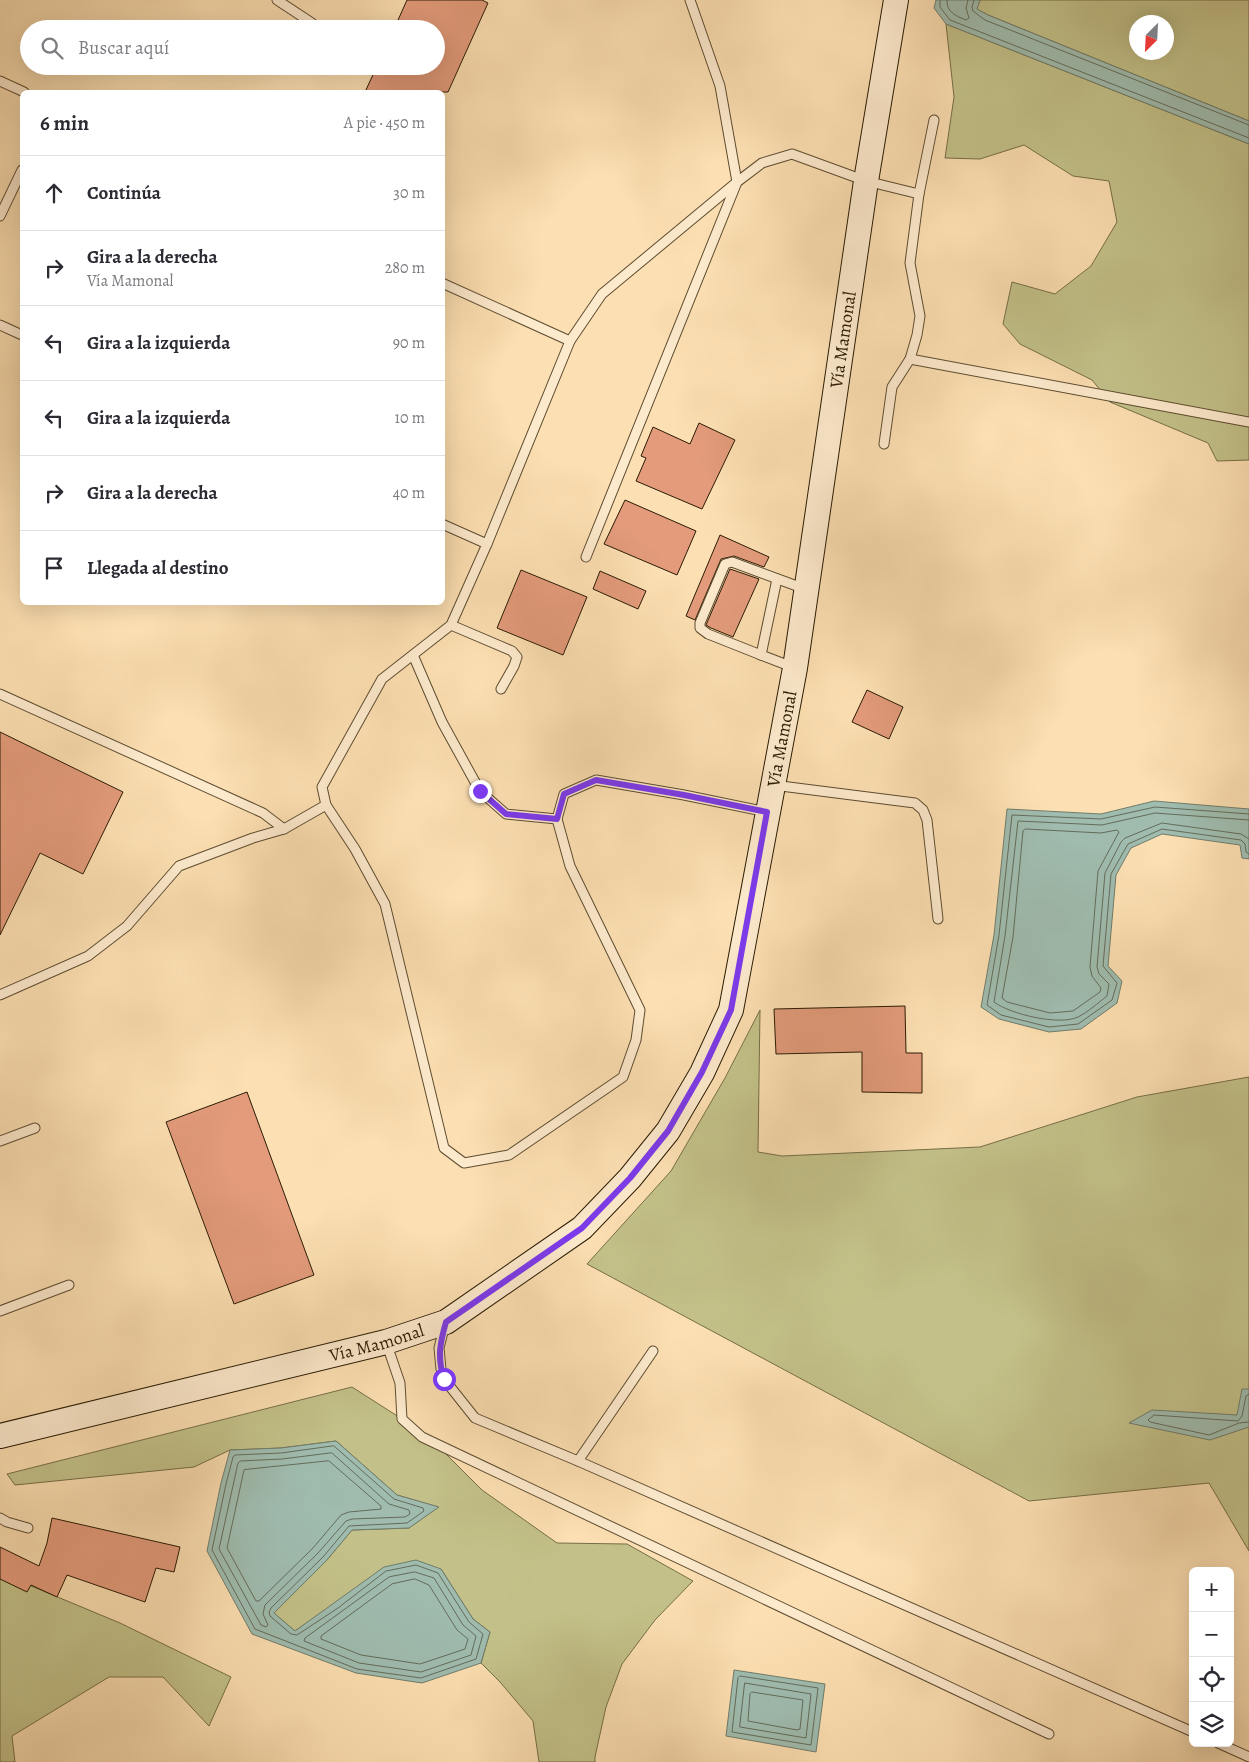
<!DOCTYPE html>
<html lang="es">
<head>
<meta charset="utf-8">
<style>
	body { margin:0; font-family:Alegreya,serif; background:#f7f7f7; color:#2b2b33 }
	.controls { position:absolute; right:15px; bottom:15px; display:grid; overflow:hidden; border-radius:8px; box-shadow:0 5px 20px #0002 }
	.controls button { width:45px; height:45px; display:grid; place-items:center; padding:0; border:0; border-bottom:1px solid #e1e1e2; background:#fff; color:#2b2b33; font:25px sans-serif }
	.compass { position:absolute; left:1129px; top:15px; width:45px; height:45px; border-radius:50%; background:#fff; box-shadow:0 5px 20px #0002; rotate:204deg }
	.stop { position:absolute; width:15px; height:15px; margin:-11px; border:4px solid #7c3aed; border-radius:50%; background:#fff }
	.stop.end { background:#7c3aed; border-color:#fff; box-shadow:0 1px 5px #0008 }
	.list { margin:0; padding:0; list-style:none }
	h2 { display:flex; justify-content:space-between; align-items:center; height:65px; margin:0; padding:0 20px; font-size:21px }
	h2 small { font-size:16px; font-weight:400; color:#7c7c81 }
	.list li { display:grid; grid-template-columns:32px 1fr auto; gap:15px; align-items:center; box-sizing:border-box; height:75px; padding:0 20px; border-top:1px solid #e1e1e2 }
	.list b { display:block; font-size:19px; white-space:nowrap }
	.list p { margin:0; font-size:16px; white-space:nowrap; color:#7c7c81 }
	.list em { font-size:16px; font-style:normal; color:#7c7c81 }
	.icon { flex:none; width:28px; height:28px; fill:none; stroke:currentColor; stroke-width:2; stroke-linecap:round; stroke-linejoin:round }
	.map { position:relative; flex:none; width:1249px; height:1762px; overflow:hidden }
	.search { position:absolute; background:#fff; box-shadow:0 5px 20px #0002; left:20px; top:20px; width:425px; height:55px; display:flex; align-items:center; gap:12px; box-sizing:border-box; padding:0 18px; border-radius:28px; color:#7c7c81; font-size:19px }
	.panel { position:absolute; background:#fff; box-shadow:0 5px 20px #0002; left:20px; top:90px; width:425px; height:515px; border-radius:8px }
	.map>svg:first-child { display:block }
	.green { fill:#c3c189; stroke:#766e46; fill-rule:evenodd }
	.water { fill:#9fbcaf; stroke:#707c6b }
	.lines { fill:none; stroke-linecap:round; stroke-linejoin:round }
	.shore { stroke:#646c5a; stroke-width:1 }
	.building { fill:#e39b7b; stroke:#2a1b04 }
	.lane-casing { stroke:#5e4c30; stroke-width:11 }
	.secondary-casing { stroke:#2a1b04; stroke-width:26 }
	.lane { stroke:#fdeacd; stroke-width:9 }
	.secondary { stroke:#fdeacd; stroke-width:24 }
	.route { stroke:#7c3aed; stroke-width:6 }
	.labels { text-anchor:middle; stroke-width:4.5; stroke-linejoin:round; paint-order:stroke }
	.street-label { font-size:18px; fill:#2a1b04; stroke:#fdeacd }
</style>
</head>
<body>
<div class="map">
<svg width="1249" height="1762" viewBox="0 0 1249 1762">
	<rect width="100%" height="100%" fill="#fcdfb2"/>
	<filter id="stains"><feTurbulence type="fractalNoise" baseFrequency=".004" numOctaves="4"/><feColorMatrix values="0 0 0 0 .2 0 0 0 0 .09 0 0 0 0 .02 0 0 0 .5 -.17"/></filter>
	<radialGradient id="worn" r=".72"><stop offset=".6" stop-color="#630" stop-opacity="0"/><stop offset="1" stop-color="#630" stop-opacity=".3"/></radialGradient>
	<g class="green">
		<path d="M980,0H1249V121L988,15L976,9ZM1136,22H1166V52H1136Z"/>
		<path d="M946,24L1249,144V460L1217,461L1208,443L1110,402L1092,380L1020,344L1003,324L1012,282L1055,294L1091,266L1117,222L1109,181L1073,176L1024,145L980,159L945,158L954,97Z"/>
		<path d="M760,1010L758,1152L782,1156L980,1147L1137,1097L1249,1077V1551L1209,1483L1029,1501L587,1264L671,1171L725,1078Z"/>
		<path d="M352,1387L427,1435L482,1490L557,1543L627,1544L693,1581L655,1620L622,1664L606,1707L595,1757V1762H539L533,1721L500,1682L481,1663L490,1632L473,1619L441,1569L335,1604L295,1631L273,1613L326,1561L352,1530L409,1528L438,1507L397,1495L336,1441L281,1448L230,1450L194,1467L15,1485L7,1474Z"/>
		<path d="M0,1573L120,1623L231,1677L209,1726L163,1677H109L12,1736L15,1762H0Z"/>
	</g>
	<g class="water">
		<path d="M936,0H980L977,9L988,15L1249,121V144L946,24L934,8Z"/>
		<path d="M1154,801L1249,809V859L1242,858L1240,845L1162,834L1131,848L1116,875L1108,966L1122,981L1117,1003L1081,1029L1049,1032L999,1019L981,1007L994,935L1007,809L1101,814Z"/>
		<path d="M1242,1389H1249V1427L1210,1440L1129,1423L1152,1410L1237,1415Z"/>
		<path d="M336,1441L397,1495L439,1507L409,1528L352,1530L326,1561L274,1613L295,1631L384,1567L416,1560L441,1569L473,1619L490,1632L481,1663L422,1683L356,1673L252,1634L207,1551L221,1483L230,1450L281,1448Z"/>
		<path d="M734,1670L825,1684L816,1752L726,1736Z"/>
	</g>
	<g class="lines">
		<g class="shore">
			<path d="M940,0V7L950,20L1249,138"/>
			<path d="M947,0C946,12 956,16 966,20L969,18L966,8L968,0"/>
			<path d="M974,0L972,7L973,11L985,20L1249,125"/>
			<path d="M1249,814L1155,807L1101,819L1012,815L999,935L987,1005L1001,1015L1049,1027L1078,1024L1112,1000L1117,983L1103,966L1111,874L1128,844L1162,829L1241,840L1245,844L1246,852L1249,854"/>
			<path d="M1249,820L1155,813L1102,825L1018,821L1005,936L994,1002C1010,1014 1059,1026 1078,1017C1088,1012 1098,1003 1107,996L1109,984L1099,974L1097,967L1105,873L1121,842L1125,838L1162,823L1241,834L1249,839"/>
			<path d="M1026,829L1101,833L1117,830L1119,832L1098,871L1090,967L1092,976L1101,988L1100,992L1073,1011L1050,1013L1007,1002L1002,998L1013,937L1023,831Z"/>
			<path d="M1249,1394L1246,1396L1242,1416L1238,1421L1154,1415L1148,1420L1150,1422L1209,1435L1239,1423L1249,1422"/>
			<path d="M334,1446L394,1499L423,1508L424,1511L407,1523L349,1526L323,1557L271,1608L269,1612L270,1616L291,1634L297,1635L338,1608L386,1571L416,1565L438,1573L469,1622L483,1634L476,1659L421,1678L357,1669L255,1629L212,1550L226,1484L233,1457L235,1455L281,1453Z"/>
			<path d="M332,1453L389,1504L409,1510L410,1514L405,1517L352,1519L346,1521L318,1553L265,1605L263,1614L268,1625L266,1627L261,1625L219,1549L238,1463L240,1461L282,1459Z"/>
			<path d="M329,1461L381,1506V1509L349,1512L341,1515L313,1548L259,1601H256L227,1548L244,1470Z"/>
			<path d="M415,1572L434,1578L463,1625L476,1636L471,1655L421,1672L359,1663L304,1641L305,1638L389,1577Z"/>
			<path d="M415,1579L429,1585L457,1630L468,1639L465,1649L420,1664L361,1655L321,1639V1636L392,1584Z"/>
			<path d="M740,1676L818,1688L811,1745L732,1732L738,1678Z"/>
			<path d="M745,1683L811,1694L806,1738L740,1727Z"/>
			<path d="M752,1692L803,1700L800,1729L797,1730L748,1721L750,1694Z"/>
		</g>
	</g>
	<g class="building">
		<path d="M407,0H482L488,3L448,92H365L377,66H436V29H394Z"/>
		<path d="M699,423L735,440L702,509L636,481L646,458L641,456L653,427L690,444Z"/>
		<path d="M625,500L696,531L677,575L604,544Z"/>
		<path d="M720,535L769,557L764,567L734,556L721,559L695,620L686,616Z"/>
		<path d="M730,569L759,579L733,637L711,628L706,625Z"/>
		<path d="M521,570L587,597L563,655L497,628Z"/>
		<path d="M600,571L646,591L638,609L593,589Z"/>
		<path d="M867,690L903,707L889,739L852,722Z"/>
		<path d="M0,732L123,792L83,874L40,853L0,935Z"/>
		<path d="M905,1006L906,1053H922V1093L862,1092V1052L776,1054L774,1009Z"/>
		<path d="M247,1092L314,1275L234,1304L166,1122Z"/>
		<path d="M52,1518L180,1547L174,1572L156,1568L145,1602L67,1575L57,1597L31,1585L27,1592L0,1579V1547L39,1566L47,1543Z"/>
	</g>
	<g class="lines">
		<defs>
			<g id="lane">
				<path d="M277,0L312,23"/>
				<path d="M0,81L24,92"/>
				<path d="M0,216L22,170"/>
				<path d="M442,283L570,341"/>
				<path d="M0,325L22,335"/>
				<path d="M910,359L1249,422"/>
				<path d="M884,444L892,387L910,359L917,335L920,316L910,263L919,194L934,120"/>
				<path d="M442,524L487,544"/>
				<path d="M586,557L737,182L720,86L690,0"/>
				<path d="M777,579L761,655L795,668"/>
				<path d="M451,625L512,651L517,657L514,666L501,689"/>
				<path d="M413,655L442,722L480,791L506,814L557,819"/>
				<path d="M761,655L708,634L700,628V623L725,564L732,562L805,589"/>
				<path d="M0,694L263,813L284,829"/>
				<path d="M773,785L915,803L923,810L927,820L938,919"/>
				<path d="M326,805L322,787L382,679L451,625L487,544L570,341L602,294L737,182L762,163L792,154L866,181L919,194"/>
				<path d="M0,995L88,956L127,926L179,866L253,838L284,829L326,805L355,849L385,904L444,1148L464,1163L509,1155L623,1077L636,1040L640,1010L570,866L557,819L564,794L596,780L684,795L767,812"/>
				<path d="M0,1141L35,1128"/>
				<path d="M0,1311L69,1285"/>
				<path d="M445,1324L439,1348L441,1369L444,1379L475,1418L578,1461L1193,1732"/>
				<path d="M386,1342L400,1383L402,1419L422,1437L1049,1734"/>
				<path d="M578,1461L653,1351"/>
				<path d="M0,1518L7,1522L28,1528"/>
				<path d="M1218,1743L1249,1757"/>
			</g>
			<g id="secondary">
				<path id="s1" d="M0,1436L386,1342L446,1322L582,1228L630,1178L668,1131L702,1073L731,1010L795,668L866,181L896,0"/>
			</g>
		</defs>
		<use href="#lane" class="lane-casing"/>
		<use href="#secondary" class="secondary-casing"/>
		<use href="#lane" class="lane"/>
		<use href="#secondary" class="secondary"/>
	</g>
	<g class="lines">
		<path class="route" d="M444,1379C437,1357 440,1343 446,1322L582,1228L630,1178L668,1131L702,1072L731,1010L767,812L684,795L596,780L564,794L557,819L506,814L480,791"/>
	</g>
	<g class="labels">
		<g class="street-label">
			<text dy="6" stroke="none"><textPath href="#s1" startOffset="1572">Vía Mamonal</textPath></text>
			<text dy="6" stroke="none"><textPath href="#s1" startOffset="1168">Vía Mamonal</textPath></text>
			<text dy="6" stroke="none"><textPath href="#s1" startOffset="388">Vía Mamonal</textPath></text>
		</g>
	</g>
	<rect width="100%" height="100%" filter="url(#stains)"/>
	<rect width="100%" height="100%" fill="url(#worn)"/>
</svg>
<div class="controls">
<button>+</button>
<button>−</button>
<button><svg class="icon" aria-label="locate" viewBox="0 0 24 24"><circle cx="12" cy="12" r="6"/><path d="M12 2v4M12 18v4M2 12h4M18 12h4"/></svg></button>
<button><svg class="icon" aria-label="layers" viewBox="0 0 24 24"><path d="M12 4l9 5-9 5-9-5zM3 14l9 5 9-5"/></svg></button>
</div>
<svg class="compass" viewBox="-18 -18 36 36"><path d="M0-13l5 13h-10z" fill="#e53935"/><path d="M0 13l5-13h-10z" fill="#7c7c81"/></svg>
<div class="stop" style="left:444px;top:1379px"></div>
<div class="stop end" style="left:480px;top:791px"></div>
<div class="search"><svg class="icon" aria-label="search" viewBox="0 0 24 24"><circle cx="10" cy="10" r="6"/><path d="M15 15l6 6"/></svg>Buscar aquí</div>
<section class="panel">
<h2>6 min<small>A pie · 450 m</small></h2>
<ul class="list">
<li><svg class="icon" aria-label="ahead" viewBox="0 0 24 24"><path d="M12 20V5M6 11l6-6 6 6"/></svg><div><b>Continúa</b></div><em>30 m</em></li>
<li><svg class="icon" aria-label="right" viewBox="0 0 24 24"><path d="M7 20v-9h11M14 6l5 5-5 5"/></svg><div><b>Gira a la derecha</b><p>Vía Mamonal</p></div><em>280 m</em></li>
<li><svg class="icon" aria-label="left" viewBox="0 0 24 24"><path d="M17 20v-9H6M10 6l-5 5 5 5"/></svg><div><b>Gira a la izquierda</b></div><em>90 m</em></li>
<li><svg class="icon" aria-label="left" viewBox="0 0 24 24"><path d="M17 20v-9H6M10 6l-5 5 5 5"/></svg><div><b>Gira a la izquierda</b></div><em>10 m</em></li>
<li><svg class="icon" aria-label="right" viewBox="0 0 24 24"><path d="M7 20v-9h11M14 6l5 5-5 5"/></svg><div><b>Gira a la derecha</b></div><em>40 m</em></li>
<li><svg class="icon" aria-label="arrive" viewBox="0 0 24 24"><path d="M6 21V4h12l-3 4 3 4H6"/></svg><div><b>Llegada al destino</b></div></li>
</ul>
</section>
</div>
</body>
</html>
